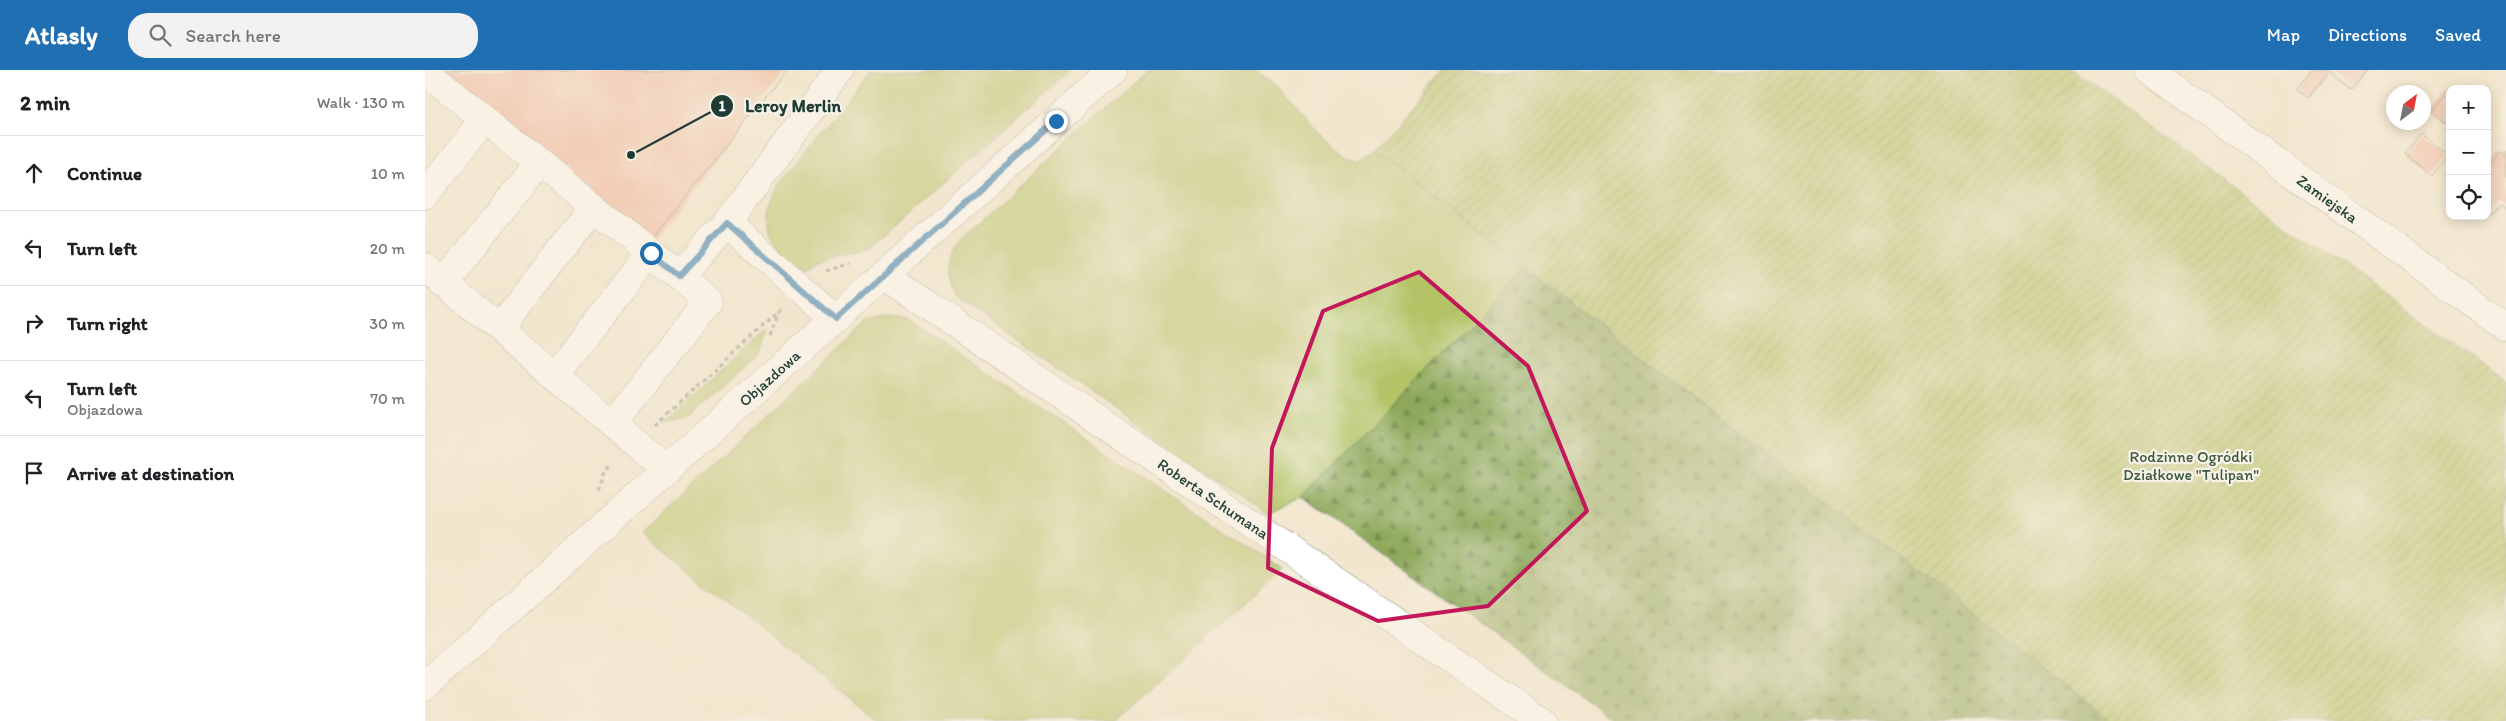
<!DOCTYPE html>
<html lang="en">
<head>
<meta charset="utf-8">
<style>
	body { margin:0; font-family:Itim,sans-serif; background:#f2f2f2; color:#202124 }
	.controls { position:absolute; right:15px; top:15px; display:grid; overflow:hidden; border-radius:10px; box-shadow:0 2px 12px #0003 }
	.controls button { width:45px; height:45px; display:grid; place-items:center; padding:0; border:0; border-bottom:1px solid #e0e0e0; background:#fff; color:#202124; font:25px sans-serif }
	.compass { position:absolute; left:1961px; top:15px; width:45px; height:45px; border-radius:50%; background:#fff; box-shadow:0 2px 12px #0003; rotate:32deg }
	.stop { position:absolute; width:15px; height:15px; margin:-11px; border:4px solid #1f6fb2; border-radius:50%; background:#fff }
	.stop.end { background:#1f6fb2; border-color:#fff; box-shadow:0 1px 5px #0008 }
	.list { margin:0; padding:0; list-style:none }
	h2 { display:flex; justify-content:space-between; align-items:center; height:65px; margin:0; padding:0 20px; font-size:21px }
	h2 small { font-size:16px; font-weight:400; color:#757577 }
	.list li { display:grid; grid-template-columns:32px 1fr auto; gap:15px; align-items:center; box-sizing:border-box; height:75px; padding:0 20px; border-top:1px solid #e0e0e0 }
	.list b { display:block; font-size:19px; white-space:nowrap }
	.list p { margin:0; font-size:16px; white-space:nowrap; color:#757577 }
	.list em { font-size:16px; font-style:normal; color:#757577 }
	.icon { flex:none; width:28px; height:28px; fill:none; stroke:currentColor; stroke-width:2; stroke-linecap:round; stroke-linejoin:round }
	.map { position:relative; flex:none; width:2081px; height:651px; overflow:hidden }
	header { display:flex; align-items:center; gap:30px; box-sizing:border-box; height:70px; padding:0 25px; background:#1f6fb2; color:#fff }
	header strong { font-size:24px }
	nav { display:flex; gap:28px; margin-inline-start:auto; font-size:18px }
	.search { width:350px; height:45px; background:#f2f2f2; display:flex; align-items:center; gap:12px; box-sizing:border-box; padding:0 18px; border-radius:20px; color:#757577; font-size:19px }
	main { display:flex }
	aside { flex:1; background:#fff }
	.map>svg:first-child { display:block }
	.grass { fill:#b3c366; stroke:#69804d }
	.forest { fill:url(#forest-firs); stroke:#567348 }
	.garden { fill:url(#garden-furrows); stroke:#69804d }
	.building { fill:#f2b19b }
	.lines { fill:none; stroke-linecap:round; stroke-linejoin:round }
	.minor-casing { stroke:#899281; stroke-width:29 }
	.path { stroke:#899281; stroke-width:3; stroke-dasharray:4 4; stroke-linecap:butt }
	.minor { stroke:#fff; stroke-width:28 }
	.route { stroke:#1f6fb2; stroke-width:6 }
	.marked { fill:none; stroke:#c2185b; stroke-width:4; stroke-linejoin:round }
	.labels { text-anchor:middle; stroke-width:4.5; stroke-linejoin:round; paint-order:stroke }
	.street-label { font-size:16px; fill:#1f3d34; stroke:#f7f3e8 }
	.park-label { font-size:16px; fill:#3d583e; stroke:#f7f3e8 }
	.leader { fill:none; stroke:#1f3d34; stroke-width:2 }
	.callout-dot { fill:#1f3d34; stroke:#f7f3e8; stroke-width:2 }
	.mark-label { font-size:15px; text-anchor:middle; font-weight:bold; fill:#fff }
	.callout-label { font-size:18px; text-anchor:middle; font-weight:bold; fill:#1f3d34; stroke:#f7f3e8; stroke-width:4.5; stroke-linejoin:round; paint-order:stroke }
</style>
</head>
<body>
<header>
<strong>Atlasly</strong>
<div class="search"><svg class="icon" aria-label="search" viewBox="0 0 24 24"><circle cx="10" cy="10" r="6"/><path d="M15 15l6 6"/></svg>Search here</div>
<nav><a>Map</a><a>Directions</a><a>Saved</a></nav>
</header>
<main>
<aside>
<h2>2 min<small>Walk · 130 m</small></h2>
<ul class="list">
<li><svg class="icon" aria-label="ahead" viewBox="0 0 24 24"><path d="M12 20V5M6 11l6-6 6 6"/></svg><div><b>Continue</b></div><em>10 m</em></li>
<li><svg class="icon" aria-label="left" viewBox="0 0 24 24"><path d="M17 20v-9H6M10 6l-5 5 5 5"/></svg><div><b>Turn left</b></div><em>20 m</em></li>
<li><svg class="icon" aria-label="right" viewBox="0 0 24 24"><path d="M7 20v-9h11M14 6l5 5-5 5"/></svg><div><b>Turn right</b></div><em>30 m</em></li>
<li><svg class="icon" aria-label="left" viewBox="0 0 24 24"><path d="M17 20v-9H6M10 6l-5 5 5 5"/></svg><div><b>Turn left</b><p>Objazdowa</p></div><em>70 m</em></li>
<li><svg class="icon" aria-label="arrive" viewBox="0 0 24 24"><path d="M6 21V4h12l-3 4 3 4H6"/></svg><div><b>Arrive at destination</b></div></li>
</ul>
</aside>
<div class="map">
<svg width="2081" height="651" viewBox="0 0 2081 651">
	<defs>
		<pattern id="forest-firs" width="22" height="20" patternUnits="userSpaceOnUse" patternTransform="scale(1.25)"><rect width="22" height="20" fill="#8ea95b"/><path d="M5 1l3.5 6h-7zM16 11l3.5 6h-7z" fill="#738b4c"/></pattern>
		<pattern id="garden-furrows" width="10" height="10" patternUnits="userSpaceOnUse" patternTransform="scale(1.25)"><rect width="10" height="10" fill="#b3c366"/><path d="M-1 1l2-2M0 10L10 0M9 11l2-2" fill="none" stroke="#91a055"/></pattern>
	</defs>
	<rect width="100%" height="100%" fill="#f7f3e8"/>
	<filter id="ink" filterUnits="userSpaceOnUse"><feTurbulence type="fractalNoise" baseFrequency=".02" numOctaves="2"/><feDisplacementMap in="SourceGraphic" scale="10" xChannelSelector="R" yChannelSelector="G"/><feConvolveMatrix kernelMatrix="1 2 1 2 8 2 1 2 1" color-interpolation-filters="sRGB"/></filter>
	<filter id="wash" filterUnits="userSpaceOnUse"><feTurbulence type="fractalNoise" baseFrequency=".0096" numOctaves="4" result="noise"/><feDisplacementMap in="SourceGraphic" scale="20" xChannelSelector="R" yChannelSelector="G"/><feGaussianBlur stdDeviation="1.12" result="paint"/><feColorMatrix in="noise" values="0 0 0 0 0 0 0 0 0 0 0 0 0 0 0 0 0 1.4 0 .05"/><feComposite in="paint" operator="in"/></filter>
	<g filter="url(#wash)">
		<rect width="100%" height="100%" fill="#f3e6ce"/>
		<g class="grass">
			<path d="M446,0H646L444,179L393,189L382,198C346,172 332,159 354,115Z"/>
			<path d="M722,0H830L851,15L893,63L918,83L935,91L949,80L1100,198L879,427L843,443L530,227C520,202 520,194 534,171Z"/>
			<path d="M463,248L482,249L858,499L690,651H453L217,463L442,253Z"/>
			<path d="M343,258L335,283L263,348L239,353Z"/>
		</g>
		<path class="forest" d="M1100,198L1687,651H1191L879,427Z"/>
		<path class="garden" d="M1020,0H1646L2081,312V651H1687L949,80Z"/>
		<g id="blocks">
			<g class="building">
				<path d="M13,0H362L225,170Z"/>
				<path d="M1887,0H1943L1926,20L1904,2L1883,28L1872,19Z"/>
				<path d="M2025,17V55L2006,41Z"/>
				<path d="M1996,64L2023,85L2007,106L1980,84Z"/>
				<path d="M2081,80V138L2074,132L2062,146V98L2074,81L2078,84Z"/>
			</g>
		</g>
	</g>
	<g filter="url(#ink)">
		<use href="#blocks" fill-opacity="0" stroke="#899281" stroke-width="1"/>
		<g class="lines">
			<defs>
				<g id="minor">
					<path id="s1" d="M1724,0L2081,257"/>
					<path d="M0,1L254,206L302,153L415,0"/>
					<path d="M0,125L60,49"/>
					<path d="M302,153L411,249"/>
					<path d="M0,197L242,400"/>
					<path id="s2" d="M459,205L1117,651"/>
					<path d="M18,214L114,93"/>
					<path d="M74,259L169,137"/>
					<path d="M129,305L226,183"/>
					<path d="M187,354L283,232L254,206"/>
					<path id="s3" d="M0,616L688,0"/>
				</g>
			</defs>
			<use href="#minor" class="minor-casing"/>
			<g class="path">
				<path d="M401,201L426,193"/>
				<path d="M345,266L354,242"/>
				<path d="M230,355L357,239"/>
				<path d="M174,420L181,401L189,393"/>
			</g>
			<use href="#minor" class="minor"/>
		</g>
	</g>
	<g class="lines" filter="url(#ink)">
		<path class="route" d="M226,183L254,206L302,153L411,249L631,51"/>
	</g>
	<path d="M0 0H2081V651H0ZM994,202L1103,296L1162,441L1063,536L953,551L843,498L847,378L898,241Z" fill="#f3e6ce" fill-opacity=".55" fill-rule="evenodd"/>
	<path class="marked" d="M994,202L1103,296L1162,441L1063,536L953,551L843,498L847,378L898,241Z"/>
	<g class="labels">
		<g class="street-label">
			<text dy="6" stroke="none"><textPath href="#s1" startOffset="220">Zamiejska</textPath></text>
			<text dy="6" stroke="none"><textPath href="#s3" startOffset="462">Objazdowa</textPath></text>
			<text dy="6" stroke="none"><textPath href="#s2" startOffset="398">Roberta Schumana</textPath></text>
		</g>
		<g class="park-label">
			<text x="1766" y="392">Rodzinne Ogródki<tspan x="1766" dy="18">Działkowe "Tulipan"</tspan></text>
		</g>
	</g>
	<path class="leader" d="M206 85L297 36"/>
	<g class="callout-dot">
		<circle cx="206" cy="85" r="5"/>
		<circle cx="297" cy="36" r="12"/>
	</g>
	<g class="mark-label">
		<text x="297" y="41">1</text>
	</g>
	<g class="callout-label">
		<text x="368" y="42">Leroy Merlin</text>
	</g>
</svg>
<div class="controls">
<button>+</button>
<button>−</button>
<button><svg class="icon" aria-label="locate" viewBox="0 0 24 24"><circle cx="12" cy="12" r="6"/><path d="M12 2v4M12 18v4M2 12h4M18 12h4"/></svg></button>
</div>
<svg class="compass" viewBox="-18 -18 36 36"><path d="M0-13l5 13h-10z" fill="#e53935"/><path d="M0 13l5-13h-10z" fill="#757577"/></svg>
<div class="stop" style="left:226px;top:183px"></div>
<div class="stop end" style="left:631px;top:51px"></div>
</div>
</main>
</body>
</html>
